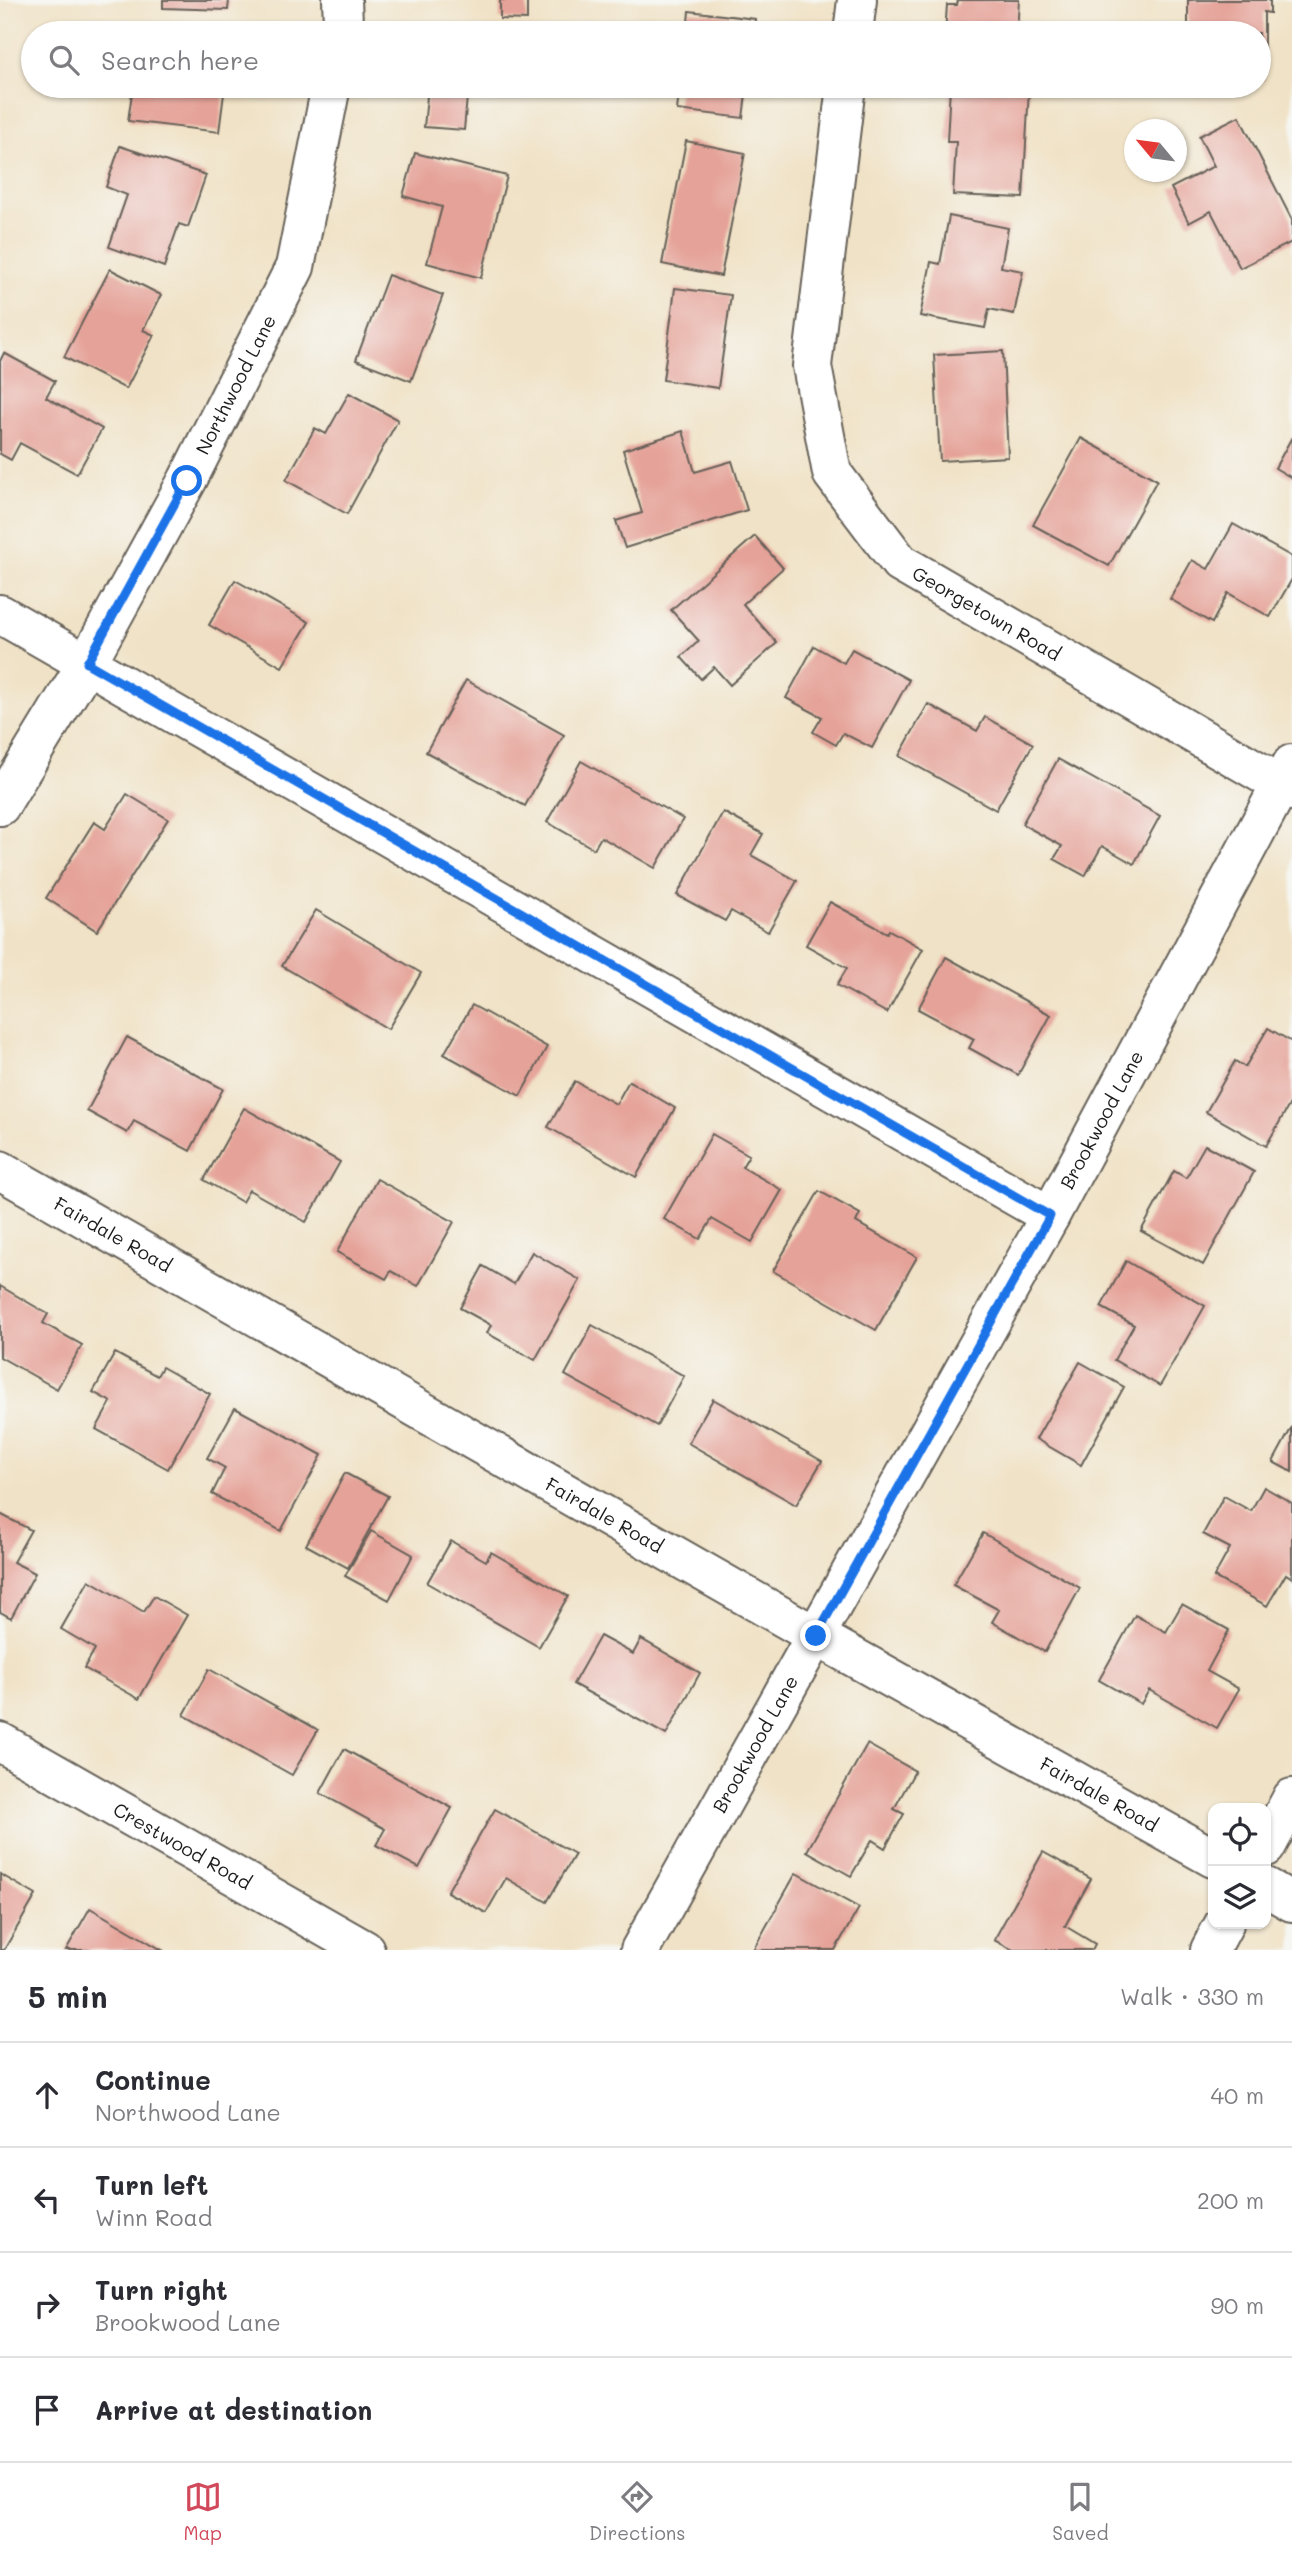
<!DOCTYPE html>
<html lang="en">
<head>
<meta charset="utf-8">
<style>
	body { margin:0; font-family:Mali,sans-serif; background:#f7f7f7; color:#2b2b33 }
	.controls { position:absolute; right:21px; bottom:21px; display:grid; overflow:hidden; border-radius:14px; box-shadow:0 2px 5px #0004 }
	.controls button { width:63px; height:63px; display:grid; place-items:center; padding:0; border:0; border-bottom:2px solid #e1e1e2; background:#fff; color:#2b2b33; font:35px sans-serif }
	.compass { position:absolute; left:1124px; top:119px; width:63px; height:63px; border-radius:50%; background:#fff; box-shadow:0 2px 5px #0004; rotate:299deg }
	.stop { position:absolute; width:21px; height:21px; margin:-16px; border:5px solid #1a73e8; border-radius:50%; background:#fff }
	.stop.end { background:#1a73e8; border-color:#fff; box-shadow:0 2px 7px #0008 }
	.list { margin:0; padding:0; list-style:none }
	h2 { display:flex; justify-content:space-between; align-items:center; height:91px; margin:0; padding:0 28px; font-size:30px }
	h2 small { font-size:23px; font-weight:400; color:#7c7c81 }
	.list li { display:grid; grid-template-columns:46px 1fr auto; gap:21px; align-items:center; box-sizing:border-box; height:105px; padding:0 28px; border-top:2px solid #e1e1e2 }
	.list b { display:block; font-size:26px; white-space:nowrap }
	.list p { margin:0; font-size:23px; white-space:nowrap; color:#7c7c81 }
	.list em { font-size:23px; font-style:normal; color:#7c7c81 }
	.icon { flex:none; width:38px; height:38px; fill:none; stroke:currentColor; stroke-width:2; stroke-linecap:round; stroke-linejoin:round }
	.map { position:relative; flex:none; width:1292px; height:1950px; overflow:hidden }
	.search { position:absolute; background:#fff; box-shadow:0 2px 5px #0004; left:21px; right:21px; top:21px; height:77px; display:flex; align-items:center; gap:18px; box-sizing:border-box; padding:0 24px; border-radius:38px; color:#7c7c81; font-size:26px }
	.sheet { height:511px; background:#fff }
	nav { display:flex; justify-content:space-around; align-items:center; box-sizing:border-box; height:98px; border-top:2px solid #e1e1e2; background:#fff; font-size:19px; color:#7c7c81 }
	nav a { display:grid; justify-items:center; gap:4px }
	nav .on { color:#d1495b }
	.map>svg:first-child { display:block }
	.building { fill:#e5a298 }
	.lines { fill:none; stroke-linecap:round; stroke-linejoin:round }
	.street-casing { stroke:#666158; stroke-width:42 }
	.street { stroke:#fff; stroke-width:38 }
	.route { stroke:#1a73e8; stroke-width:9 }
	.labels { text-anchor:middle; stroke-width:7; stroke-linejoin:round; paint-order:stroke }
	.street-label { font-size:19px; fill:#1c1c1c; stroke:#f6f6f2 }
</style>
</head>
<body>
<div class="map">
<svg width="1292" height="1950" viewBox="0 0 1292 1950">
	<rect width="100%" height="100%" fill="#f6f6f2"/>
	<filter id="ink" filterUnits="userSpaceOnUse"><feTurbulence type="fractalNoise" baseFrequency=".0143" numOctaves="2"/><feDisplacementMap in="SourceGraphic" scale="14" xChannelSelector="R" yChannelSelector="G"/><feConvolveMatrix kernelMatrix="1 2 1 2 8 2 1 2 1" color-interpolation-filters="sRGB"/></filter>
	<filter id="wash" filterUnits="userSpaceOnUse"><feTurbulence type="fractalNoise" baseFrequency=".00686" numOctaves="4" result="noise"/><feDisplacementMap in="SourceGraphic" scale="28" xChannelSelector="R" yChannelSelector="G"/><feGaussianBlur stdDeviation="1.57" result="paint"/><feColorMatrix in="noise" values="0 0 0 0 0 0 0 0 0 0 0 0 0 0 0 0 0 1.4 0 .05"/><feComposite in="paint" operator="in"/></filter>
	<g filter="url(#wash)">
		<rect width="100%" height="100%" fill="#f0e2c6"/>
		<g id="blocks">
			<g class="building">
				<path d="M163,0H229L228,10L163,8Z"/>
				<path d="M500,0H527V20L500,19Z"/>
				<path d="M958,0H1019L1017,33H945L947,5H957Z"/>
				<path d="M1188,0H1270V13L1264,12V79H1259V33H1208V29H1188Z"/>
				<path d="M689,11L755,19L754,33H687Z"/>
				<path d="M140,26L182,32V33H139Z"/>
				<path d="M133,86H225L219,132L128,121Z"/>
				<path d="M428,86H468L464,130L424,127Z"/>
				<path d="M680,86H747L743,118L677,110Z"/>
				<path d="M950,86L1029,89L1023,198L953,195L956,142H947Z"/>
				<path d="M1239,116L1292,220V242L1240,268L1211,211L1189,223L1171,188L1214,166L1199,136Z"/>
				<path d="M686,141L745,153L721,276L662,264Z"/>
				<path d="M120,146L206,175L188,227L179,224L164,267L109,247L127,195L106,187Z"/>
				<path d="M415,153L507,176L481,278L427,263L442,207L403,196Z"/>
				<path d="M949,216L1008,228L1001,267L1023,271L1014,314L989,309L985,328L920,316L931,262L940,264Z"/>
				<path d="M110,269L161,295L143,330L154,335L126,389L64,357Z"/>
				<path d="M388,275L443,295L411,381L356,360Z"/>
				<path d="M675,288L731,295L718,388L663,380Z"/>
				<path d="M1003,351L1008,457L940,461L934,355Z"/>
				<path d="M4,353L55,381L46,397L102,429L77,474L20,443L11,460L0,454V361Z"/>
				<path d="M349,393L398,420L347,514L286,480L315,428L326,434Z"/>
				<path d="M683,431L695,472L732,461L747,510L625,548L616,521L642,513L623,450Z"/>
				<path d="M1292,437V478L1275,468Z"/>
				<path d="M1081,438L1157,480L1109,566L1033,525Z"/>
				<path d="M1233,524L1292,557V579L1270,617L1228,593L1212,623L1170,599L1192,560L1208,569Z"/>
				<path d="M755,536L783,568L743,604L777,643L730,685L714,667L701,679L681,657L699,641L671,610Z"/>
				<path d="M235,580L309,622L282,667L209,625Z"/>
				<path d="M814,646L844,663L852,649L909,680L872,748L843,733L836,745L813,732L822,717L786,698Z"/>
				<path d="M466,680L564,735L525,806L426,752Z"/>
				<path d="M928,704L977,731L985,717L1033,744L996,810L899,756Z"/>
				<path d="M1058,759L1160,816L1134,864L1102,846L1085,876L1054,859L1062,846L1022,824Z"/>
				<path d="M581,761L683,819L655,868L601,837L594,849L547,822Z"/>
				<path d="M127,794L168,819L97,931L46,898L94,822L105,829Z"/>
				<path d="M723,812L763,834L751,855L797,881L768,932L731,911L725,921L677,895Z"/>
				<path d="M830,902L887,933L889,930L923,949L887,1013L837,985L847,968L806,945Z"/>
				<path d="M316,910L421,973L388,1029L282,966Z"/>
				<path d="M946,957L1051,1015L1018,1075L969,1048L974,1039L918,1009Z"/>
				<path d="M472,1005L547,1047L520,1096L444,1054Z"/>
				<path d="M1268,1028L1292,1042V1100L1266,1146L1206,1112L1235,1061L1245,1067Z"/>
				<path d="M127,1037L223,1089L190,1151L134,1121L127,1133L87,1111Z"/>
				<path d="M575,1081L616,1104L629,1081L675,1108L636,1177L548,1127Z"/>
				<path d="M244,1108L340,1162L306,1222L249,1190L242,1202L204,1180Z"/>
				<path d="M712,1134L749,1155L742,1167L782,1190L752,1242L712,1219L700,1239L664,1219Z"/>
				<path d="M1205,1145L1254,1172L1203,1265L1141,1231L1174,1171L1186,1178Z"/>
				<path d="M377,1179L454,1222L418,1286L391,1271L386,1279L337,1252Z"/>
				<path d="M819,1191L860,1214L856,1222L917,1257L876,1330L773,1271Z"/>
				<path d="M532,1252L580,1280L535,1360L487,1333L491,1325L460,1308L483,1266L514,1284Z"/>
				<path d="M1126,1261L1205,1306L1160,1386L1114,1360L1134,1325L1101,1307Z"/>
				<path d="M0,1286L48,1314L43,1323L82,1345L57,1389L0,1357Z"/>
				<path d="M592,1325L684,1376L657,1426L565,1375Z"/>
				<path d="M115,1353L157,1376L162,1367L210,1394L168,1469L96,1429L111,1402L93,1392Z"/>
				<path d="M1080,1362L1124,1387L1081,1465L1036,1439Z"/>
				<path d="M713,1399L822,1461L796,1505L688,1443Z"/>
				<path d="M235,1408L322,1455L281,1531L212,1494L225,1468L207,1458Z"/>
				<path d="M1292,1427V1472L1273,1462Z"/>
				<path d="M345,1473L388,1496L348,1568L306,1545Z"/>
				<path d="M1264,1487L1292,1503V1578L1286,1574L1267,1606L1214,1577L1230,1548L1203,1534L1224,1496L1251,1511Z"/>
				<path d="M0,1514L31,1530L13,1562L35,1573L11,1618L0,1612Z"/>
				<path d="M371,1531L413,1555L389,1600L345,1576Z"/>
				<path d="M983,1533L1080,1588L1045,1652L992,1622L999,1610L953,1585Z"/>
				<path d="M451,1541L486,1561L491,1552L568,1596L539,1647L427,1583Z"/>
				<path d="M89,1580L144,1612L154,1596L187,1615L139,1699L84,1668L95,1649L61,1629Z"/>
				<path d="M1182,1604L1229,1630L1207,1671L1239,1689L1217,1728L1149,1690L1141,1704L1099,1680L1135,1615L1166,1632Z"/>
				<path d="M600,1636L633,1654L641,1639L700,1673L666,1735L573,1684Z"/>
				<path d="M209,1669L318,1730L292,1775L184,1715Z"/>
				<path d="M867,1744L915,1771L894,1809L904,1814L885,1848L872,1840L851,1876L807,1851Z"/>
				<path d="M344,1749L452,1808L419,1868L376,1845L385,1829L320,1793Z"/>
				<path d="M495,1809L575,1854L547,1902L506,1878L486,1913L447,1892Z"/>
				<path d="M1043,1852L1091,1879L1065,1926L1095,1944L1092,1950H1013L994,1940Z"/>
				<path d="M796,1873L859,1908L835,1950H753Z"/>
				<path d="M0,1874L36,1895L4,1950H0Z"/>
				<path d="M90,1908L162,1950H66Z"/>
			</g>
		</g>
	</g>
	<g filter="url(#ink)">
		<use href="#blocks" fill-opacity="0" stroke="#666158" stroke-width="2"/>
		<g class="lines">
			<defs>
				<g id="street">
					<path d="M341,33L343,22L342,0"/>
					<path d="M853,33L857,0"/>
					<path id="s1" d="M846,86L812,366L832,473L900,563L1292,791"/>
					<path d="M0,614L1050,1216"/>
					<path id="s2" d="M0,806L87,663L187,481L295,267L331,86"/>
					<path id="s3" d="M0,1170L816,1636L1213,1858"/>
					<path id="s4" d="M0,1742L365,1950"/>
					<path d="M1266,1847L1292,1798"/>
					<path d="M1266,1887L1292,1902"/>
					<path id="s5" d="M640,1950L1050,1216L1292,764"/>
					<path d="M1210,1950L1224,1924"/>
				</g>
			</defs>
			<use href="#street" class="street-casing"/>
			<use href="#street" class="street"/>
		</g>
	</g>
	<g class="lines" filter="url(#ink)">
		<path class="route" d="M187,481L87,663L1050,1216L816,1636"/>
	</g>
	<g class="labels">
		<g class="street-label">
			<text dy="7" stroke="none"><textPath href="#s2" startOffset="483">Northwood Lane</textPath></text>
			<text dy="7" stroke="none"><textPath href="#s1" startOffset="604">Georgetown Road</textPath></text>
			<text dy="7" stroke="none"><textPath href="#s5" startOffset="950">Brookwood Lane</textPath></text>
			<text dy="7" stroke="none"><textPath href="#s3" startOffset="130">Fairdale Road</textPath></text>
			<text dy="7" stroke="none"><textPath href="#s3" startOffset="696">Fairdale Road</textPath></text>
			<text dy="7" stroke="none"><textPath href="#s5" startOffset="236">Brookwood Lane</textPath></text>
			<text dy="7" stroke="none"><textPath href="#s3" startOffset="1264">Fairdale Road</textPath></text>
			<text dy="7" stroke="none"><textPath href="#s4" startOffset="210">Crestwood Road</textPath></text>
		</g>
	</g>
</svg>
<div class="controls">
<button><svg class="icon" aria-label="locate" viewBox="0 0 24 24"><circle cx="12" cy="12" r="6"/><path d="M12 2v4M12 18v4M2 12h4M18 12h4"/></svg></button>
<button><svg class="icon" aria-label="layers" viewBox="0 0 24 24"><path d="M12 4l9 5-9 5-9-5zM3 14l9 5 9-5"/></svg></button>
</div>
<svg class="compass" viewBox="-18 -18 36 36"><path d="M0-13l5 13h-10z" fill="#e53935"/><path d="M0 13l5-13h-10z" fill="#7c7c81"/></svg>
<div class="stop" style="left:187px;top:481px"></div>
<div class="stop end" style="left:816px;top:1636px"></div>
<div class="search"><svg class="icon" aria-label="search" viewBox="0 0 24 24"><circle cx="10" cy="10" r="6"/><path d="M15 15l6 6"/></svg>Search here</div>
</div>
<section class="sheet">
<h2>5 min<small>Walk · 330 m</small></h2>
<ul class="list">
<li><svg class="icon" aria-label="ahead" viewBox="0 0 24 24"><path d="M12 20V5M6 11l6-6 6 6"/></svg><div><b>Continue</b><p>Northwood Lane</p></div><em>40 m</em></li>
<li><svg class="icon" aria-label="left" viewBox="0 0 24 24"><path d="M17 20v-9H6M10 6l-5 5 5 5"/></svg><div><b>Turn left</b><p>Winn Road</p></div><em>200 m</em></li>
<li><svg class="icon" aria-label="right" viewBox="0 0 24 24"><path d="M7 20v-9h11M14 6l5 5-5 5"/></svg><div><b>Turn right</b><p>Brookwood Lane</p></div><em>90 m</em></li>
<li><svg class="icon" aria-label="arrive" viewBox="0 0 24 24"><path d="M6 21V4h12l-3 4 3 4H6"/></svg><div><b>Arrive at destination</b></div></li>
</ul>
</section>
<nav>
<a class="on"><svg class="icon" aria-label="map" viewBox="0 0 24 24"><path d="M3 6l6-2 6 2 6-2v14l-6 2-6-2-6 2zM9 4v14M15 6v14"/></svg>Map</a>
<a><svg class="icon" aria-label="directions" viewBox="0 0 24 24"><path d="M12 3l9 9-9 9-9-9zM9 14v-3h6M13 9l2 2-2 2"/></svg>Directions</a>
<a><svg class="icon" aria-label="saved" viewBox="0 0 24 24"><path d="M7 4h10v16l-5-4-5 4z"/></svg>Saved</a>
</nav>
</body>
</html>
